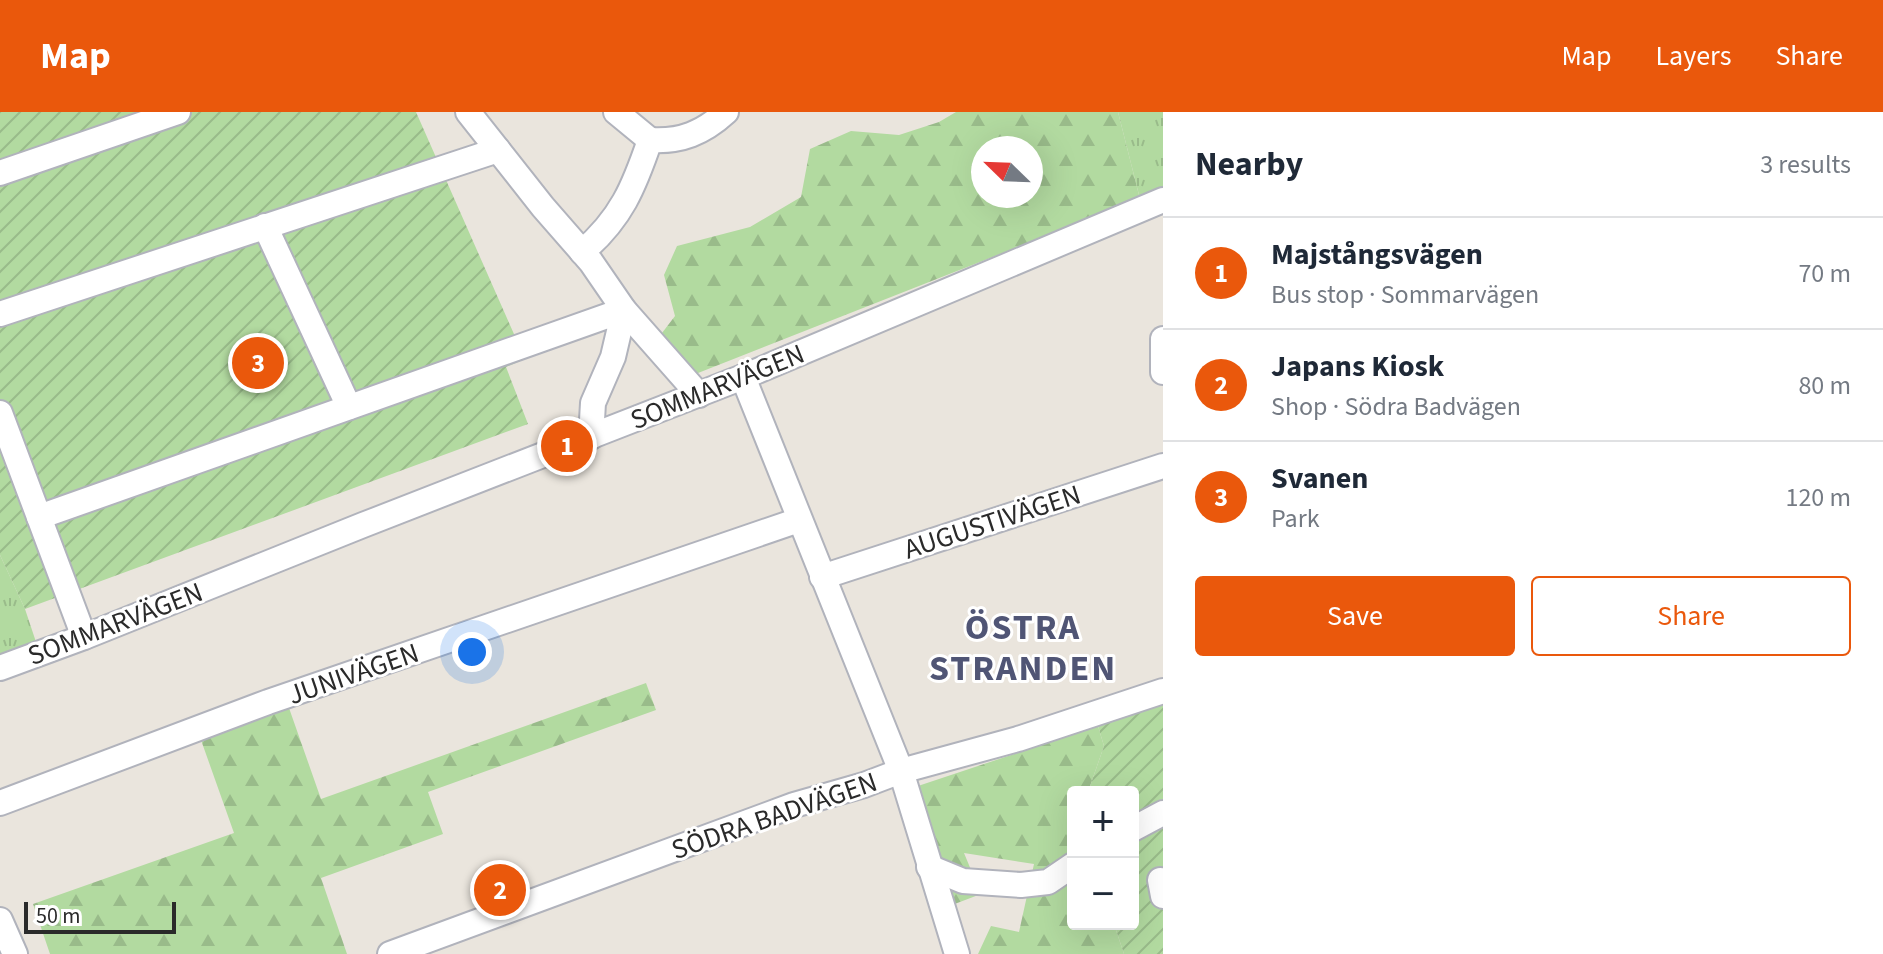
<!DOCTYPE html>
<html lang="en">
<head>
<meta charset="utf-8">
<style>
	body { margin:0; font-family:"Source Sans 3",sans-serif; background:#f2f2f3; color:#1f2937 }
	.controls { position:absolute; right:24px; bottom:24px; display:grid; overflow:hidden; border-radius:8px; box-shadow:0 8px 32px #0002 }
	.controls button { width:72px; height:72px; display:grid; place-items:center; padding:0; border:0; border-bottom:2px solid #e0e1e3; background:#fff; color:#1f2937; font:40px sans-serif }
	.compass { position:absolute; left:971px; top:24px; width:72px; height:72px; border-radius:50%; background:#fff; box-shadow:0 8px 32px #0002; rotate:293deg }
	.scale { position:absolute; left:24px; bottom:20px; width:152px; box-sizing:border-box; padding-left:8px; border:4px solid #2a2a2a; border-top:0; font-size:22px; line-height:28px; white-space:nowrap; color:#2a2a2a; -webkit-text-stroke:6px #fff; paint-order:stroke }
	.you { position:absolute; left:472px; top:540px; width:28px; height:28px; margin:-20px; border:6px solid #fff; border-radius:50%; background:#1a73e8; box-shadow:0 0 0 12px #1a73e833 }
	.badge { display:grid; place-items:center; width:52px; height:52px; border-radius:50%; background:#ea580c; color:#fff; font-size:26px; font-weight:700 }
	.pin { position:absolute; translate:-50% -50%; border:4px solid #fff; box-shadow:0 2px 8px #0006 }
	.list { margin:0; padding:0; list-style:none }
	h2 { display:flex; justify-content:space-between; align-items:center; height:104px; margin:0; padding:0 32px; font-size:34px }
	h2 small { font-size:26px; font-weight:400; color:#747a83 }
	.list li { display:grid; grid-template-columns:52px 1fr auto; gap:24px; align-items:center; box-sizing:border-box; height:112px; padding:0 32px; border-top:2px solid #e0e1e3 }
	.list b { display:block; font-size:30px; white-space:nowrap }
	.list p { margin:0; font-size:26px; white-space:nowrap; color:#747a83 }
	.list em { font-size:26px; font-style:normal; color:#747a83 }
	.actions { display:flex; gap:16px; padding:24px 32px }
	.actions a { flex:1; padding:18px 0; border:2px solid #ea580c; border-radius:8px; text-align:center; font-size:28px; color:#ea580c }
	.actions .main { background:#ea580c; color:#fff }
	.map { position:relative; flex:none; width:1163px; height:842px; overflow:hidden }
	header { display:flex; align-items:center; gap:48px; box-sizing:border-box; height:112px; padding:0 40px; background:#ea580c; color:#fff }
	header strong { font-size:38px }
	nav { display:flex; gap:44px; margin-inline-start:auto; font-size:28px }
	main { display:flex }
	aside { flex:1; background:#fff }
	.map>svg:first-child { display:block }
	.grass { fill:url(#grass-tufts) }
	.forest { fill:url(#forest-firs); fill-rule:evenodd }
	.garden { fill:url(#garden-furrows) }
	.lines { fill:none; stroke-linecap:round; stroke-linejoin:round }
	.minor-casing { stroke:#b1b3bc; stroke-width:28 }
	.minor { stroke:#fff; stroke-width:24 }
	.labels { text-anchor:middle; stroke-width:6; stroke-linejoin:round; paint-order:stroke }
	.street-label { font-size:28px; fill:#2a2a2a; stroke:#fff }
	.district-label { font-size:36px; font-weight:bold; letter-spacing:2px; fill:#505575; stroke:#fff }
</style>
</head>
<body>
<header>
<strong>Map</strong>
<nav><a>Map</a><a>Layers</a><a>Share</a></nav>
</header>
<main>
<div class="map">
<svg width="1163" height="842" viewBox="0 0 1163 842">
	<defs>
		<pattern id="grass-tufts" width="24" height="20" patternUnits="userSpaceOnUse" patternTransform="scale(2)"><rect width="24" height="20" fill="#b2daa0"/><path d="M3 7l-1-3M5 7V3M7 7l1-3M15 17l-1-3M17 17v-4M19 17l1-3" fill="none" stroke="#99bb8a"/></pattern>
		<pattern id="forest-firs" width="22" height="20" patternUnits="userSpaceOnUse" patternTransform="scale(2)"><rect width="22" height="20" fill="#b2daa0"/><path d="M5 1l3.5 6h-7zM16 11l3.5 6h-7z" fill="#99bb8a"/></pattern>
		<pattern id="garden-furrows" width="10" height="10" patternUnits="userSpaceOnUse" patternTransform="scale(2)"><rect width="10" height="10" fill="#b2daa0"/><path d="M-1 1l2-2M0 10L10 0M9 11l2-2" fill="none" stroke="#99bb8a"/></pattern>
	</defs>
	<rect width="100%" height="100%" fill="#eae5dd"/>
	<g class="grass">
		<path d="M1118,0H1163V77L1140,87Z"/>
		<path d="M0,443L25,497L37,533L0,547Z"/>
	</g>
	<g class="forest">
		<path d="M956,0H1118L1140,87L693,263L662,221L675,204L664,163L677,134L750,115L801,85L810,37L851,19L899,23L939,10ZM983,36H1031V84H983Z"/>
		<path d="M646,571L656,598L428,680L443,722L321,766L347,842H50L33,792L234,721L201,628L289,596L321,687Z"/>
		<path d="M1098,614L1104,634L1088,680H1073V812H1114L1124,842H978L991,814L1019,820L1034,752L964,741L981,782L952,793L915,675Z"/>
	</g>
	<g class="garden">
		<path d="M0,0H416L525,247L506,255L528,312L25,497L0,443Z"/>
		<path d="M1163,593V842H1124L1114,812H1133V680H1088L1104,634L1098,614Z"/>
	</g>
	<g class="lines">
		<defs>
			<g id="minor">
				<path d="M468,0L543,95L591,150L624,198L699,283"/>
				<path d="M616,0L650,28"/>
				<path d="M0,61L178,0"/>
				<path d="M265,114L349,295"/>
				<path d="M582,140C621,107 634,75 650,28C681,30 703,21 726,0"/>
				<path d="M0,202L498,38"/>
				<path d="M1163,227V260"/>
				<path d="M743,265L901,659L957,842"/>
				<path d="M0,301L84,525"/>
				<path d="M39,405L624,198L613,245L593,291L591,325"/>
				<path d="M822,465L1163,354"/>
				<path d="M0,556L84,525L363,413L743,265L1163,88"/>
				<path d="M0,691L268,590L799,408"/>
				<path d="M1133,717L1163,701"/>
				<path d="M929,755L963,769L1021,773L1048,770L1073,753"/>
				<path d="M1160,768L1163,784"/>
				<path d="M0,808L15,842"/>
				<path d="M390,842L794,693L864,673L901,659L1018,627L1163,579"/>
			</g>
		</defs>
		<use href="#minor" class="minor-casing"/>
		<use href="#minor" class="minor"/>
	</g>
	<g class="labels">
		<g class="street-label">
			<text transform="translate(717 274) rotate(-22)" y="10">SOMMARVÄGEN</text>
			<text transform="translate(992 409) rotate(-18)" y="10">AUGUSTIVÄGEN</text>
			<text transform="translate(115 511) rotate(-21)" y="10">SOMMARVÄGEN</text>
			<text transform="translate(353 561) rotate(-19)" y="10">JUNIVÄGEN</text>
			<text transform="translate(774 703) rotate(-19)" y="10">SÖDRA BADVÄGEN</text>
		</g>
		<g class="district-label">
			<text x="1023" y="527">ÖSTRA<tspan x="1023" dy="41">STRANDEN</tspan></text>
		</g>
	</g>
</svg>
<div class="controls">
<button>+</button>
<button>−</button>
</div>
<svg class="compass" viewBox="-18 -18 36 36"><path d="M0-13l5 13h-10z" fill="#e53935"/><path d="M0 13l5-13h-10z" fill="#747a83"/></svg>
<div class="scale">50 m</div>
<div class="you"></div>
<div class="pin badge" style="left:567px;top:334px">1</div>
<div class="pin badge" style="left:500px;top:778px">2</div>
<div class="pin badge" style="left:258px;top:251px">3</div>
</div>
<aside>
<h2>Nearby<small>3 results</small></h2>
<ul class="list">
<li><span class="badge">1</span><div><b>Majstångsvägen</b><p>Bus stop · Sommarvägen</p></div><em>70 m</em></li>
<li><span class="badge">2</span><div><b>Japans Kiosk</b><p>Shop · Södra Badvägen</p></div><em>80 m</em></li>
<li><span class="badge">3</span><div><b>Svanen</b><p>Park</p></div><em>120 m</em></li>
</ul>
<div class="actions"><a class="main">Save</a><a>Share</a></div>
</aside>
</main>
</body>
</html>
